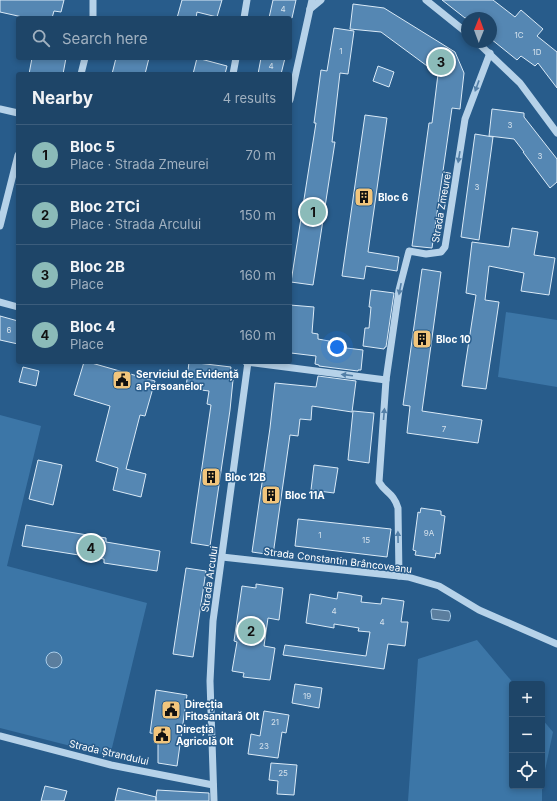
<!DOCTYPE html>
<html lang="en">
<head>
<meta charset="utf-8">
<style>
	body { margin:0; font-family:Inter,sans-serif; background:#264c6e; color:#f1f3f6 }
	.controls { position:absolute; right:12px; bottom:12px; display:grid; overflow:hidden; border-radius:4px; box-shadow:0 2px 6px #0003 }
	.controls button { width:36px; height:36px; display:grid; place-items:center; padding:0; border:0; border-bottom:1px solid #3c5d7c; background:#1e4568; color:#f1f3f6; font:20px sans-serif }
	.compass { position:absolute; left:461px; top:12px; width:36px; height:36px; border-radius:50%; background:#1e4568; box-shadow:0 2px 6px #0003; rotate:1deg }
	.you { position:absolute; left:337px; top:347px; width:14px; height:14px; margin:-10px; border:3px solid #fff; border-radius:50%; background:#1a73e8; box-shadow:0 0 0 6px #1a73e833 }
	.badge { display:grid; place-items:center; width:26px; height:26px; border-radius:50%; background:#8bbbb9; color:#111; font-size:13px; font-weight:700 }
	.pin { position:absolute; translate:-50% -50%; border:2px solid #fff; box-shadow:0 1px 4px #0006 }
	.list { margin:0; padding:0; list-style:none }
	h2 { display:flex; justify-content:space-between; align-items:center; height:52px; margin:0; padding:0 16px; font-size:17px }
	h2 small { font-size:13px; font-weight:400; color:#a1b1c0 }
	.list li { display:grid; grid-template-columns:26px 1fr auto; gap:12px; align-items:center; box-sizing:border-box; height:60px; padding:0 16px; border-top:1px solid #3c5d7c }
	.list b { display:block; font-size:15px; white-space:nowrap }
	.list p { margin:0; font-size:13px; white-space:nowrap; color:#a1b1c0 }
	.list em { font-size:13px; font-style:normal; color:#a1b1c0 }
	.icon { flex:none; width:22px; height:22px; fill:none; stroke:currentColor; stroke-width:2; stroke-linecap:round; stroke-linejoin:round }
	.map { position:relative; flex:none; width:557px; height:801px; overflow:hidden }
	.search { position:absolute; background:#1e4568; box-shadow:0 2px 6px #0003; left:16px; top:16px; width:276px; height:44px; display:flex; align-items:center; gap:10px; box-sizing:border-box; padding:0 14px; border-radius:4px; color:#a1b1c0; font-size:15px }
	.panel { position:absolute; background:#1e4568; box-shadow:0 2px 6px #0003; left:16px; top:72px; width:276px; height:292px; border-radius:4px }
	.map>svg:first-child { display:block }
	.green { fill:#3c76a7 }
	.water { fill:#5b7e9e; stroke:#abceea }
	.building { fill:#5587b3; stroke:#daeaf7 }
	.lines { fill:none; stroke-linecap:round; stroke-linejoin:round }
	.minor { stroke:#b6d2e9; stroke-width:7 }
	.oneway { fill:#537fa7 }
	.labels { text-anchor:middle; stroke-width:3; stroke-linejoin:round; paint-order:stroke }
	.number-label { font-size:8px; fill:#d4e1ec }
	.poi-label { font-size:10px; font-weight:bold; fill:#fff; stroke:#285c8b; text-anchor:start }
	.street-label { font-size:10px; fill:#fff; stroke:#285c8b }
</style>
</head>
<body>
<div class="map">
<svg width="557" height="801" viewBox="0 0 557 801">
	<rect width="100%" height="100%" fill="#285c8b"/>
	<g class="green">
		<path d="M506,312L557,320V387L498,377Z"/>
		<path d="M0,415L41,426L7,566L147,603L110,756L0,728Z"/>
		<path d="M477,640L514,684H512V786H542V801H408L418,659Z"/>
		<path d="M542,719L553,732L542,785Z"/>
	</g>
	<g class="water">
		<path d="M432,609L449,611C451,614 451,618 449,621L432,619L431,611Z"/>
		<circle cx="54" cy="660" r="8"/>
	</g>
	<g class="building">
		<path d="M0,0H64L61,12L54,11L52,18H27L0,12Z"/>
		<path d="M182,0H222L217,17L197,12L196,18H177Z"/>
		<path d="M273,0H296L292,18H269Z"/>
		<path d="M442,0H493L515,17L521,10L543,29L537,36L557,52V88L538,63L535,66L521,56L517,60L491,39V18H465Z"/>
		<path d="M353,4L384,8L455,52L464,73L460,109L452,108L432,248L412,246L429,123H432L438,74L381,32L350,29Z"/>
		<path d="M334,28L354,31L348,74L340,73L332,142H335L313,285L291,282L316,123H314L321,70L327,71Z"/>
		<path d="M32,58H66L63,74H29Z"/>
		<path d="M116,58H149L145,74H112Z"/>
		<path d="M197,58L227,66L225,74H193Z"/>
		<path d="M261,58H285L281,74H258Z"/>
		<path d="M378,66L394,72L389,87L373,81Z"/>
		<path d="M492,109L524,113V117L557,159V182L550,188L523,152H524L514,139L489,136Z"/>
		<path d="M365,115L387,118L368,252L399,257L397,271L366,266L364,279L342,276Z"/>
		<path d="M475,134L493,137L479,240L461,237Z"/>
		<path d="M512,228L538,232L534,255L555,258L549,295L521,291L524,273L489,266L485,300L499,302L486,389L462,386L476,295L466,293L472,242L509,247Z"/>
		<path d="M422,269L441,272L422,411L482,420L478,443L407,433L410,406L403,405Z"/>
		<path d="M371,290L394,293L386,347H385L384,349L363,346L365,328H369L371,307H369Z"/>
		<path d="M290,305L314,307L312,333L318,334V339L329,341V344L338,345V347L363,350L361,370H358V371L319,366V365L315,364L316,356L291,353Z"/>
		<path d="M0,316L18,321V344L0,340Z"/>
		<path d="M84,362H88L155,381L145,416L140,415L126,469L146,474L141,497L113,490L118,468L96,461L110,406L74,395Z"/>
		<path d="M189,362L231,367L229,380H233L230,410L210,546L191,543L211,405L207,404L209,391L186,388Z"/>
		<path d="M23,367L39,371L36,386L19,382Z"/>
		<path d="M318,376L356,381L352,412L312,406L311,420L300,419L298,436L290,435L273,555L252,552L270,428L275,383L316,387Z"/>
		<path d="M353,411L374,413L369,463L348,460Z"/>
		<path d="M38,460L62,465L53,505L29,499Z"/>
		<path d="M314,465L338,468L334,493L311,490Z"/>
		<path d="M421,508L441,511V515L445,516L440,554L436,553L435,558L415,555L416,551L413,550L418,512L420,513Z"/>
		<path d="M298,519L391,529L387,557L295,546Z"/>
		<path d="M26,525L106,538V542L160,551L157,571L104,563V559L22,546Z"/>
		<path d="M186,568L206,571L193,657L173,654Z"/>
		<path d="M256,584L283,588L279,620L268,618L264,646L275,648L270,680L243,677L244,673L232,671L237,642L234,641L242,586L256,588Z"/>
		<path d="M338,592L362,596L361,602L381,604L382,598L404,601L401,622H408L405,646L388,644L384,669L283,655L285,645L366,656L370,632L358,631L359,628L334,624V628L306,623L310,594L337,599Z"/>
		<path d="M295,684L322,688L319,708L292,703Z"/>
		<path d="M156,690L187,695L177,766L158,763V734L150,733Z"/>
		<path d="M264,711L289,715L286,733L282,732L278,758L248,754L251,734L260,736Z"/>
		<path d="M271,763L297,765L294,795L277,794L278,781L269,780Z"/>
		<path d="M45,786L67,791L64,801H41Z"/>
		<path d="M118,788L156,797L157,790L209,793V801H156V797V801H115Z"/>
	</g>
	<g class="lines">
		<g class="minor">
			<path d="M426,0L467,33"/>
			<path d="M310,9L321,0"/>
			<path d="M93,18V0"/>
			<path d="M244,18L247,0"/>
			<path d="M477,42L520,83L557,133"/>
			<path d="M81,74L85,58"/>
			<path d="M233,74L236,58"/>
			<path d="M290,100L312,0"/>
			<path d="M0,109L18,113"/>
			<path d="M0,226L18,155"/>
			<path d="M0,302L18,307"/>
			<path d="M246,362L386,380"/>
			<path d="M222,557L408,577L439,586L479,610L557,644"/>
			<path d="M399,576L398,508C393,492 386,494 379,482L386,380L399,290L409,251L426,254L441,252L445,247L465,119L490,53"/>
			<path d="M0,736L111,765L213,785"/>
			<path d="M214,801L210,681L213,621L248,362"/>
		</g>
	</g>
	<defs><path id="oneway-solid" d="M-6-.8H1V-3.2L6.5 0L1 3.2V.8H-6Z"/></defs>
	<g class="oneway">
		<use href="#oneway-solid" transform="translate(477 86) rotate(110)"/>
		<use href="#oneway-solid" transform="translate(459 157) rotate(99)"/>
		<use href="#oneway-solid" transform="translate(400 289) rotate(101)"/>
		<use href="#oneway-solid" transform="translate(347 375) rotate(-173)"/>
		<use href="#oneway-solid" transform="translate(384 414) rotate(-85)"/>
		<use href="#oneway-solid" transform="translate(398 537) rotate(-91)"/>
	</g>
	<defs>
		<symbol id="building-square" viewBox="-11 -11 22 22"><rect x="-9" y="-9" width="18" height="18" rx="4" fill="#f1c57c" stroke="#285c8b"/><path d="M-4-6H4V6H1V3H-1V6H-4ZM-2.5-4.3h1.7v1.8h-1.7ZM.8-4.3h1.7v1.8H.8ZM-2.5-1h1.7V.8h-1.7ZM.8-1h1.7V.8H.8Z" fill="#111"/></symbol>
		<symbol id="civic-square" viewBox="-11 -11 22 22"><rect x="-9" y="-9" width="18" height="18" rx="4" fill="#f1c57c" stroke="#285c8b"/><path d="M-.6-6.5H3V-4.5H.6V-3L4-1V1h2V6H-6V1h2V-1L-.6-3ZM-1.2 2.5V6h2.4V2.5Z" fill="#111"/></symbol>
	</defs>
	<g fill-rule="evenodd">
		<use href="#building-square" x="353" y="186" width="22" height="22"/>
		<use href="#building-square" x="411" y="328" width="22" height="22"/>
		<use href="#civic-square" x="111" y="369" width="22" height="22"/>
		<use href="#building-square" x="200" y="466" width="22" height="22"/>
		<use href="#building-square" x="260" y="484" width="22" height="22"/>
		<use href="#civic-square" x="160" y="699" width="22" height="22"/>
		<use href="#civic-square" x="151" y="724" width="22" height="22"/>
	</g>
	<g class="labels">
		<g class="number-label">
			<text x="283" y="12">4</text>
			<text x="519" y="38">1C</text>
			<text x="341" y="54">1</text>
			<text x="537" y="55">1D</text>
			<text x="271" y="69">4</text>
			<text x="510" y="128">3</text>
			<text x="540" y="159">3</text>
			<text x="477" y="190">3</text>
			<text x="9" y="333">6</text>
			<text x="444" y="432">7</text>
			<text x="429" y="536">9A</text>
			<text x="320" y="538">1</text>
			<text x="366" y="543">15</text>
			<text x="334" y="614">4</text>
			<text x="382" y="625">4</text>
			<text x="307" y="699">19</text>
			<text x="275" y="725">21</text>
			<text x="264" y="749">23</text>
			<text x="283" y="776">25</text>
		</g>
		<g class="poi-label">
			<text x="378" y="201">Bloc 6</text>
			<text x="436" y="343">Bloc 10</text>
			<text x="136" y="378">Serviciul de Evidență<tspan x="136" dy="12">a Persoanelor</tspan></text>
			<text x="225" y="481">Bloc 12B</text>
			<text x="285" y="499">Bloc 11A</text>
			<text x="185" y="708">Direcția<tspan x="185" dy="12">Fitosanitară Olt</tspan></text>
			<text x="176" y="733">Direcția<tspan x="176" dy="12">Agricolă Olt</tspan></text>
		</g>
		<g class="street-label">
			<text transform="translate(441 207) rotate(-80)" y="4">Strada Zmeurei</text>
			<text transform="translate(338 560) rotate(7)" y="4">Strada Constantin Brâncoveanu</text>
			<text transform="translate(209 579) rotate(-82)" y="4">Strada Arcului</text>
			<text transform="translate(109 752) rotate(13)" y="4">Strada Ștrandului</text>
		</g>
	</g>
</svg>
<div class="controls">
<button>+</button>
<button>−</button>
<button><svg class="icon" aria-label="locate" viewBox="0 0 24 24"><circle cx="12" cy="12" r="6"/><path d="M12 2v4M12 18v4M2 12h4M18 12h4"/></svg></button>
</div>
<svg class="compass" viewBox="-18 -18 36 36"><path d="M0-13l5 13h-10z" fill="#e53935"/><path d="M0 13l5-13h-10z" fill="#a1b1c0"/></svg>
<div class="you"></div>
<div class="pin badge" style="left:313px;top:212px">1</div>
<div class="pin badge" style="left:251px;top:631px">2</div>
<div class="pin badge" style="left:441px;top:62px">3</div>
<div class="pin badge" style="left:91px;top:548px">4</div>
<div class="search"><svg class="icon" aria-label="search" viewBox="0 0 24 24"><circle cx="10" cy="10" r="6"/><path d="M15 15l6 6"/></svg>Search here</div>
<section class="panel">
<h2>Nearby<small>4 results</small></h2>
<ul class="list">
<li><span class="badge">1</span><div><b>Bloc 5</b><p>Place · Strada Zmeurei</p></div><em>70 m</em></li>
<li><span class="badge">2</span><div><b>Bloc 2TCi</b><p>Place · Strada Arcului</p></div><em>150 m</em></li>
<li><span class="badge">3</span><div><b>Bloc 2B</b><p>Place</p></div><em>160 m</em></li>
<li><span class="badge">4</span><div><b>Bloc 4</b><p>Place</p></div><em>160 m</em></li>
</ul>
</section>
</div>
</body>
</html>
